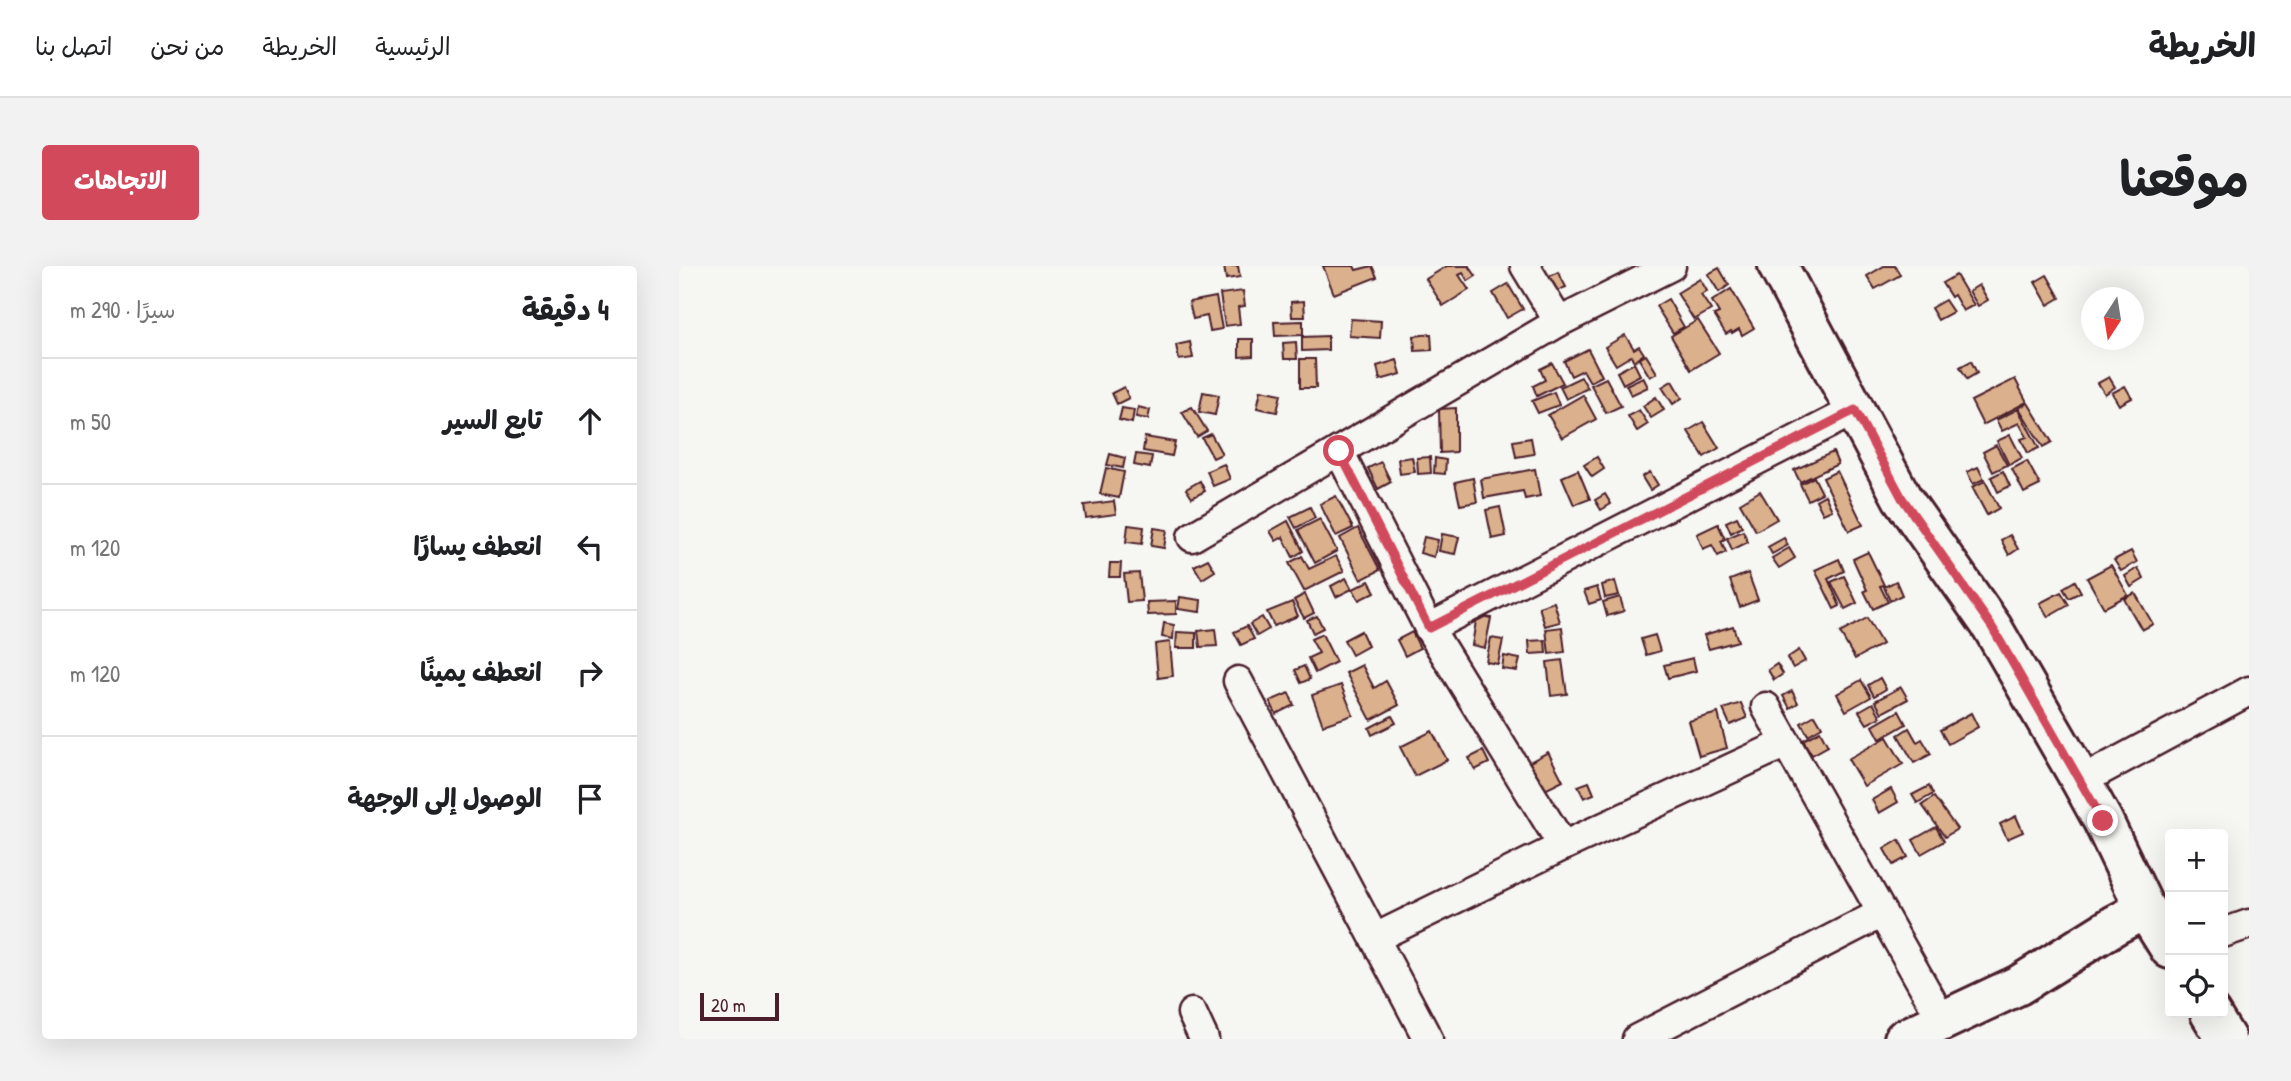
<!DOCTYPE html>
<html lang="ar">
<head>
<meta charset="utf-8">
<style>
	body { margin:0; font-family:"Patrick Hand","Playpen Sans Arabic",sans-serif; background:#f2f2f2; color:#202124; direction:rtl }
	.controls { position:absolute; right:21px; bottom:21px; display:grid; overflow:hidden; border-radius:7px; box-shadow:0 7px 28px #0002 }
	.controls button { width:63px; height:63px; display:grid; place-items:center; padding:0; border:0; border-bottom:2px solid #e0e0e0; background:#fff; color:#202124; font:35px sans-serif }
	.compass { position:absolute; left:1402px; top:21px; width:63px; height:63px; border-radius:50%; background:#fff; box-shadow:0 7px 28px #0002; rotate:192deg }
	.scale { position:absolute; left:21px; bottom:18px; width:79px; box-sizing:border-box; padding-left:7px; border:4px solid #4a1f2b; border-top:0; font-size:19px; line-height:24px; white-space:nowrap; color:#4a1f2b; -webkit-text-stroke:5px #f6f6f2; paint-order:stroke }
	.stop { position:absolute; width:21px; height:21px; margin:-16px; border:5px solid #d1495b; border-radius:50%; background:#fff }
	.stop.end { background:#d1495b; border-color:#fff; box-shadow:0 2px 7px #0008 }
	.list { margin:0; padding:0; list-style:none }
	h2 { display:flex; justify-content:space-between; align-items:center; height:91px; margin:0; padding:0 28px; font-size:30px }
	h2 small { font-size:23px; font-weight:400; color:#757577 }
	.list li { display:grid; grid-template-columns:46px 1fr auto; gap:21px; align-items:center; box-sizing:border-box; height:126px; padding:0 28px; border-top:2px solid #e0e0e0 }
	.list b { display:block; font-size:26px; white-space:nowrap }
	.list em { font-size:23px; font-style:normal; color:#757577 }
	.icon { flex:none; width:38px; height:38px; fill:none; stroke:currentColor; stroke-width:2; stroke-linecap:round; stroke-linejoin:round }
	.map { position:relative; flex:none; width:1570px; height:773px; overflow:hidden; direction:ltr; border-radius:7px }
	header { display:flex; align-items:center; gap:42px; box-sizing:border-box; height:98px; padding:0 35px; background:#fff; border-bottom:2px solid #e0e0e0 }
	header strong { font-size:33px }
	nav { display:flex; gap:38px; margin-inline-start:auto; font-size:24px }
	.intro { display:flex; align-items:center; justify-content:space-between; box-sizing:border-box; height:168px; padding:0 42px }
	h1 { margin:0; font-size:49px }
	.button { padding:18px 32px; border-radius:7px; background:#d1495b; color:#fff; font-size:24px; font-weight:700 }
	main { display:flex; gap:42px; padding:0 42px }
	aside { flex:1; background:#fff; border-radius:7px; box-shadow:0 7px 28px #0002 }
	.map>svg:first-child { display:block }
	.building { fill:#dbb08c; stroke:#4a1f2b; stroke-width:2 }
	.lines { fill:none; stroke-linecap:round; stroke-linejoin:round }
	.street-casing { stroke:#4a1f2b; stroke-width:33 }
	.secondary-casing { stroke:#4a1f2b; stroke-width:44 }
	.street { stroke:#f6f6f2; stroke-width:28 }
	.secondary { stroke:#f6f6f2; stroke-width:38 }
	.route { stroke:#d1495b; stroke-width:9 }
</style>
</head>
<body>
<header>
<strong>الخريطة</strong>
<nav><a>الرئيسية</a><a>الخريطة</a><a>من نحن</a><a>اتصل بنا</a></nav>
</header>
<div class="intro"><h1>موقعنا</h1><a class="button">الاتجاهات</a></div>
<main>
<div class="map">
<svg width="1570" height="773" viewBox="0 0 1570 773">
	<rect width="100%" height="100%" fill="#f6f6f2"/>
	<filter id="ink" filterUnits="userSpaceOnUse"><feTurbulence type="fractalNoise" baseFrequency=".0143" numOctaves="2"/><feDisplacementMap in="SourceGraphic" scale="14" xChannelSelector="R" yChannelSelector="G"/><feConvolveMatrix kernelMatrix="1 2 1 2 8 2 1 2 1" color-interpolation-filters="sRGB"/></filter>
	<g filter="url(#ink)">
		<g class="building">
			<path d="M545,0H559L561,11L547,13Z"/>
			<path d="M644,0H675L677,4L693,0L698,11L655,28Z"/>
			<path d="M768,0H790L797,10L789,15L784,7L780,9L790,24L764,40L747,13Z"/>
			<path d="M1205,0H1216L1221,9L1196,23L1188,10Z"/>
			<path d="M1040,2L1050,19L1040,26L1029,8Z"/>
			<path d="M879,6L887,21L874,27L867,12Z"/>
			<path d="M1277,9L1295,39L1284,45L1275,29L1272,31L1263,17Z"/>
			<path d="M1368,9L1381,32L1369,39L1356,16Z"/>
			<path d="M1021,13L1028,25L1022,29L1032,44L1015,54L998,27Z"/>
			<path d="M829,18L844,43L828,52L814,27Z"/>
			<path d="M1300,19L1309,34L1299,40L1290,25Z"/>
			<path d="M1052,23L1075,62L1063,69L1060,63L1053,67L1052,65L1047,68L1035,49L1040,47L1033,35Z"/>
			<path d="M564,25L566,40L559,41L561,58L546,60L541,28Z"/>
			<path d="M537,31L543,63L531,65L528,50L514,53L510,36Z"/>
			<path d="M989,33L1005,61L994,67L977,40Z"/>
			<path d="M1266,34L1274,46L1259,54L1252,42Z"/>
			<path d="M625,35L626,51H613L612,36Z"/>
			<path d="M672,53L702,55L701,72L670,70Z"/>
			<path d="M1019,54L1040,87L1012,104L992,70Z"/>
			<path d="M624,55V69L596,70L595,56Z"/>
			<path d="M752,68L753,84L736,85L735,70Z"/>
			<path d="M946,69L955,83L960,80L965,88L955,95L952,90L937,99L926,81Z"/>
			<path d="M649,70V84L623,85V71Z"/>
			<path d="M560,73H574V90L560,91Z"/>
			<path d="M511,76L514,92L500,94L497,79Z"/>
			<path d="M617,76L618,93H605L604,77Z"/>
			<path d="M909,83L923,110L911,116L904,104L892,110L885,95Z"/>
			<path d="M967,89L978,107L971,111L960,93Z"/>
			<path d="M621,93H636L637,122H621Z"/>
			<path d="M718,94L722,108L701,114L698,100Z"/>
			<path d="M1292,95L1298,107L1288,113L1281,101Z"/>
			<path d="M873,97L884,117L858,130L854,120L866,114L861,103Z"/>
			<path d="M955,97L961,109L944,118L938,106Z"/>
			<path d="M902,111L909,122L887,133L881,121Z"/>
			<path d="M964,111L969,121L952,129L947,119Z"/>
			<path d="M1430,111L1436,121L1426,128L1419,117Z"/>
			<path d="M927,112L942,140L927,147L912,119Z"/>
			<path d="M1336,113L1348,136L1304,159L1292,135Z"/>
			<path d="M993,115L1003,132L994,138L983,121Z"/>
			<path d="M1446,120L1453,132L1440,139L1433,127Z"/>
			<path d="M445,121L450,132L438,138L433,127Z"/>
			<path d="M582,124L602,128L598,146L578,142Z"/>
			<path d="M524,126L540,129L536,149L520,146Z"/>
			<path d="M875,126L880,139L859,147L853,135Z"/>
			<path d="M904,129L917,153L883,172L869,149Z"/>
			<path d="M977,131L985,144L972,152L964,140Z"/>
			<path d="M1349,137L1373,176L1364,181L1340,142Z"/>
			<path d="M459,141L471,144L469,153L457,151Z"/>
			<path d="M513,141L528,165L518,171L503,146Z"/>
			<path d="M443,142L455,144L453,157L440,154Z"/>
			<path d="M777,142V186L761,187L760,143Z"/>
			<path d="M1339,143L1360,182L1349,187L1342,173L1348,171L1340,157L1323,165L1317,154Z"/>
			<path d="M960,144L969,158L958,165L949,150Z"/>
			<path d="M1024,156L1040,182L1025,191L1009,165Z"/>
			<path d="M532,168L543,188L534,192L523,172Z"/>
			<path d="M1331,169L1343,192L1330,199L1318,175Z"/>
			<path d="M466,171L496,176L493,190L464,185Z"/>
			<path d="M852,172L855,188L837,191L834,175Z"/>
			<path d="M1317,179L1328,199L1314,206L1304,186Z"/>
			<path d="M1154,186L1159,198L1121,216L1115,204Z"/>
			<path d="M431,188L446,192L444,202L428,199Z"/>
			<path d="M457,188L473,190L471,202L455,199Z"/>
			<path d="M733,191L736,206L721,208L719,193Z"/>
			<path d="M751,191L752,207L739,208L738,192Z"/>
			<path d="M918,191L925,203L913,211L905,199Z"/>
			<path d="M756,192L767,194L766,208L755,207Z"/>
			<path d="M1348,195L1361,219L1345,227L1333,203Z"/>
			<path d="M702,196L712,216L699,223L689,202Z"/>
			<path d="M545,198L551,213L534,220L528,205Z"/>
			<path d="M1299,201L1305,213L1294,218L1288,206Z"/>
			<path d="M427,202L445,206L440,232L421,228Z"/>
			<path d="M856,203L861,230L846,233L844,225L805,232L802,213Z"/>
			<path d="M899,204L911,233L895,239L883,211Z"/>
			<path d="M1158,205L1184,259L1170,265L1144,212Z"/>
			<path d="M1324,205L1331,220L1319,226L1312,211Z"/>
			<path d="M971,206L979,219L971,224L963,211Z"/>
			<path d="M1135,211L1143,227L1129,234L1121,218Z"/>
			<path d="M794,212L798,236L781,239L776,216Z"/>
			<path d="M521,215L526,225L513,232L507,223Z"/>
			<path d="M1306,215L1320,242L1308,249L1293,221Z"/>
			<path d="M1081,225L1098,253L1077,265L1061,237Z"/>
			<path d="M926,228L932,238L922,244L916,234Z"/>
			<path d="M1146,229L1153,244L1144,248L1137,234Z"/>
			<path d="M657,230L674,262L657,270L641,238Z"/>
			<path d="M435,235L437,248L407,252L405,239Z"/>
			<path d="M631,241L636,252L617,262L611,251Z"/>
			<path d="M821,241L827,270L813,273L807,244Z"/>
			<path d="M1058,251L1063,261L1052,267L1047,256Z"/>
			<path d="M641,253L658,285L636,297L619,264Z"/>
			<path d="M609,255L624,285L614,291L604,271L597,275L591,265Z"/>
			<path d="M1039,258L1046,273L1042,275L1047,286L1039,290L1033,279L1024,283L1018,268Z"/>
			<path d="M449,259L465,261L463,278L447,276Z"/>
			<path d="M475,262L488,264L485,282L472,280Z"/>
			<path d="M679,262L701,304L682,314L661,272Z"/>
			<path d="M1064,265L1069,276L1053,284L1048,272Z"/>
			<path d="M763,268L780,271L776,288L760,285Z"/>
			<path d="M1331,269L1339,283L1330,289L1322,274Z"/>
			<path d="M745,271L759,274L755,291L741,287Z"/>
			<path d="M1105,272L1109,279L1093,288L1089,281Z"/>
			<path d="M1110,282L1116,292L1100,302L1093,292Z"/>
			<path d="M1452,285L1458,296L1442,305L1435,294Z"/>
			<path d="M1189,286L1205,319L1201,320L1209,336L1194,343L1185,325L1188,324L1174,293Z"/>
			<path d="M623,290L630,303L657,290L665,305L625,325L610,297Z"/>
			<path d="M529,293L536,305L523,313L515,300Z"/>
			<path d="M1160,293L1165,305L1149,313L1161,340L1155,343L1136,304Z"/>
			<path d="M431,297H442L441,311H430Z"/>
			<path d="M1432,299L1449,329L1425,342L1408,312Z"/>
			<path d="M1459,302L1465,313L1452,321L1446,310Z"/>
			<path d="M460,307L463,335L448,336L445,308Z"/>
			<path d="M1069,307L1079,334L1061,341L1051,314Z"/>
			<path d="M1165,310L1178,337L1166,343L1152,316Z"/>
			<path d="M667,312L673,323L657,331L652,320Z"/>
			<path d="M690,315L696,326L680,334L674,323Z"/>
			<path d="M936,315L940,329L926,332L923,319Z"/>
			<path d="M1217,315L1223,329L1211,335L1205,321Z"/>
			<path d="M1396,315L1402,326L1390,332L1384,322Z"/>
			<path d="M918,321L922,334L910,338L905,325Z"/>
			<path d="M1382,326L1390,339L1369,351L1361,337Z"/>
			<path d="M1456,327L1474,358L1463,364L1445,333Z"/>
			<path d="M626,328L635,347L625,352L615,334Z"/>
			<path d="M501,331L522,334L521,346L499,343Z"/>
			<path d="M941,331L945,345L928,350L924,336Z"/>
			<path d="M497,335V348L469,349L468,336Z"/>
			<path d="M613,336L619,350L595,360L588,346Z"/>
			<path d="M875,336L881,356L866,360L860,341Z"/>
			<path d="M798,349L812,352L806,382L793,379Z"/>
			<path d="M638,350L644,362L634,367L628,354Z"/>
			<path d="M583,351L590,363L578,370L571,358Z"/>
			<path d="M1188,352L1203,378L1176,393L1161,367Z"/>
			<path d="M485,357L495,359L494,373L483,371Z"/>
			<path d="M568,360L575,373L562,379L555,366Z"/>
			<path d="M1054,360L1059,375L1030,383L1025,369Z"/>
			<path d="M883,361L886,386L870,388L867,363Z"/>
			<path d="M536,363L538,380L521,381L519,365Z"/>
			<path d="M682,365L689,380L673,389L665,374Z"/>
			<path d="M498,366L517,367V382H497Z"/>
			<path d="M733,366L741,382L726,390L718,374Z"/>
			<path d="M643,368L657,396L636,407L629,392L640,387L632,373Z"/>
			<path d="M976,369L981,385L967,389L962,373Z"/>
			<path d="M812,372L824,374L819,398L807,396Z"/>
			<path d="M866,374L867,387L851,388L850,375Z"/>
			<path d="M491,376L494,410L479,412L476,378Z"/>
			<path d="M1120,384L1126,395L1114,402L1108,392Z"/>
			<path d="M825,390L841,393L838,405L823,403Z"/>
			<path d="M1014,392L1017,405L989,412L985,399Z"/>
			<path d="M883,394L888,428L872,430L868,396Z"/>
			<path d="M1098,398L1104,408L1095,414L1089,404Z"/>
			<path d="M683,399L695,422L707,415L720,439L692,454L667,407Z"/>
			<path d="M625,400L631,413L622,417L616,404Z"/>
			<path d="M1201,412L1207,423L1195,430L1189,419Z"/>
			<path d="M1182,414L1192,431L1167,445L1158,428Z"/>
			<path d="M662,419L674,449L644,459L633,429Z"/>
			<path d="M1222,421L1229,433L1203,447L1196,435Z"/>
			<path d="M1113,425L1119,437L1111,442L1104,430Z"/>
			<path d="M610,427L615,439L597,448L591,435Z"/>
			<path d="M1062,437L1068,452L1051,459L1044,443Z"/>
			<path d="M1194,437L1202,451L1188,458L1180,445Z"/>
			<path d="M1220,445L1227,458L1201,473L1194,460Z"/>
			<path d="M1039,447L1048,482L1020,490L1010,455Z"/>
			<path d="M1292,447L1299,461L1269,478L1261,464Z"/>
			<path d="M1136,449L1143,461L1129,469L1122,457Z"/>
			<path d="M713,450L717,457L693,469L690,462Z"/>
			<path d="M1230,462L1238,476L1243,473L1252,488L1235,497L1219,469Z"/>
			<path d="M753,465L768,494L736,510L721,481Z"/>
			<path d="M1141,465L1149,480L1133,489L1124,474Z"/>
			<path d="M1208,471L1224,498L1185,520L1169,493Z"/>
			<path d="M804,485L810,497L796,504L790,492Z"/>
			<path d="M869,486L884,515L864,525L849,497Z"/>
			<path d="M910,516L915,528L905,532L899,520Z"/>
			<path d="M1250,520L1254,528L1238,537L1233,529Z"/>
			<path d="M1212,523L1219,536L1200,547L1193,534Z"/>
			<path d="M1255,531L1278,563L1266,571L1243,539Z"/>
			<path d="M1337,550L1344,566L1328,573L1321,558Z"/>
			<path d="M1257,561L1265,575L1242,588L1234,574Z"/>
			<path d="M1220,574L1229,591L1214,599L1205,583Z"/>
		</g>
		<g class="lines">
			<defs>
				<g id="street">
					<path d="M846,0L880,56"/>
					<path d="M660,185L750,362L884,580"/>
					<path d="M513,271L880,56L992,0"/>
					<path d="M750,362L1176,144"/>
					<path d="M559,415L749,773"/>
					<path d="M1087,441L1264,755"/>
					<path d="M1402,515L1570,425"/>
					<path d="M1544,667L1570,658"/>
					<path d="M696,672L884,580L1107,477"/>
					<path d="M513,747L525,773"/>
					<path d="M958,773L1203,647"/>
				</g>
				<g id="secondary">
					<path d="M1099,0L1223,232L1313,361L1402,515L1424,555L1466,643"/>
					<path d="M1531,747L1547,773"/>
					<path d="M1225,773L1340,719L1436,659L1466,643L1491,683"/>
				</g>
			</defs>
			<use href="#street" class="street-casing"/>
			<use href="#secondary" class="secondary-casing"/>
			<use href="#street" class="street"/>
			<use href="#secondary" class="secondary"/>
		</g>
	</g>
	<g class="lines" filter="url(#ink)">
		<path class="route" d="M660,185L750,362L1176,144L1223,232L1313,361L1424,555"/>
	</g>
</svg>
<div class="controls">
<button>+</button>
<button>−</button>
<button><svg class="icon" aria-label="locate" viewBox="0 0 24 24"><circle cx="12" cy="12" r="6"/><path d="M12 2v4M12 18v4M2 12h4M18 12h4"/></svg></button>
</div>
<svg class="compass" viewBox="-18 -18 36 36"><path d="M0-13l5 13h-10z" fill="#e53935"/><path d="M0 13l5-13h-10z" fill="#757577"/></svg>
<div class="scale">20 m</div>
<div class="stop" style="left:660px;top:185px"></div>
<div class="stop end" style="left:1424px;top:555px"></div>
</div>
<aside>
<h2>4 دقيقة<small>سيرًا · 290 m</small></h2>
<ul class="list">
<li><svg class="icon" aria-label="ahead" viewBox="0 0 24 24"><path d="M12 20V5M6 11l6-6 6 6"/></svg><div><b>تابع السير</b></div><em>50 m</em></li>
<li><svg class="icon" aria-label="left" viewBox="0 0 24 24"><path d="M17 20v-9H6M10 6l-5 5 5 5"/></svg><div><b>انعطف يسارًا</b></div><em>120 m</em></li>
<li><svg class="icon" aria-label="right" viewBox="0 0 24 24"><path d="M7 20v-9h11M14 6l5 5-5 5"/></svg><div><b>انعطف يمينًا</b></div><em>120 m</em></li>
<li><svg class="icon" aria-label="arrive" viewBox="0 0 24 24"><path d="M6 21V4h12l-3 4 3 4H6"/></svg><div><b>الوصول إلى الوجهة</b></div></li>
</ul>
</aside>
</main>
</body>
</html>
